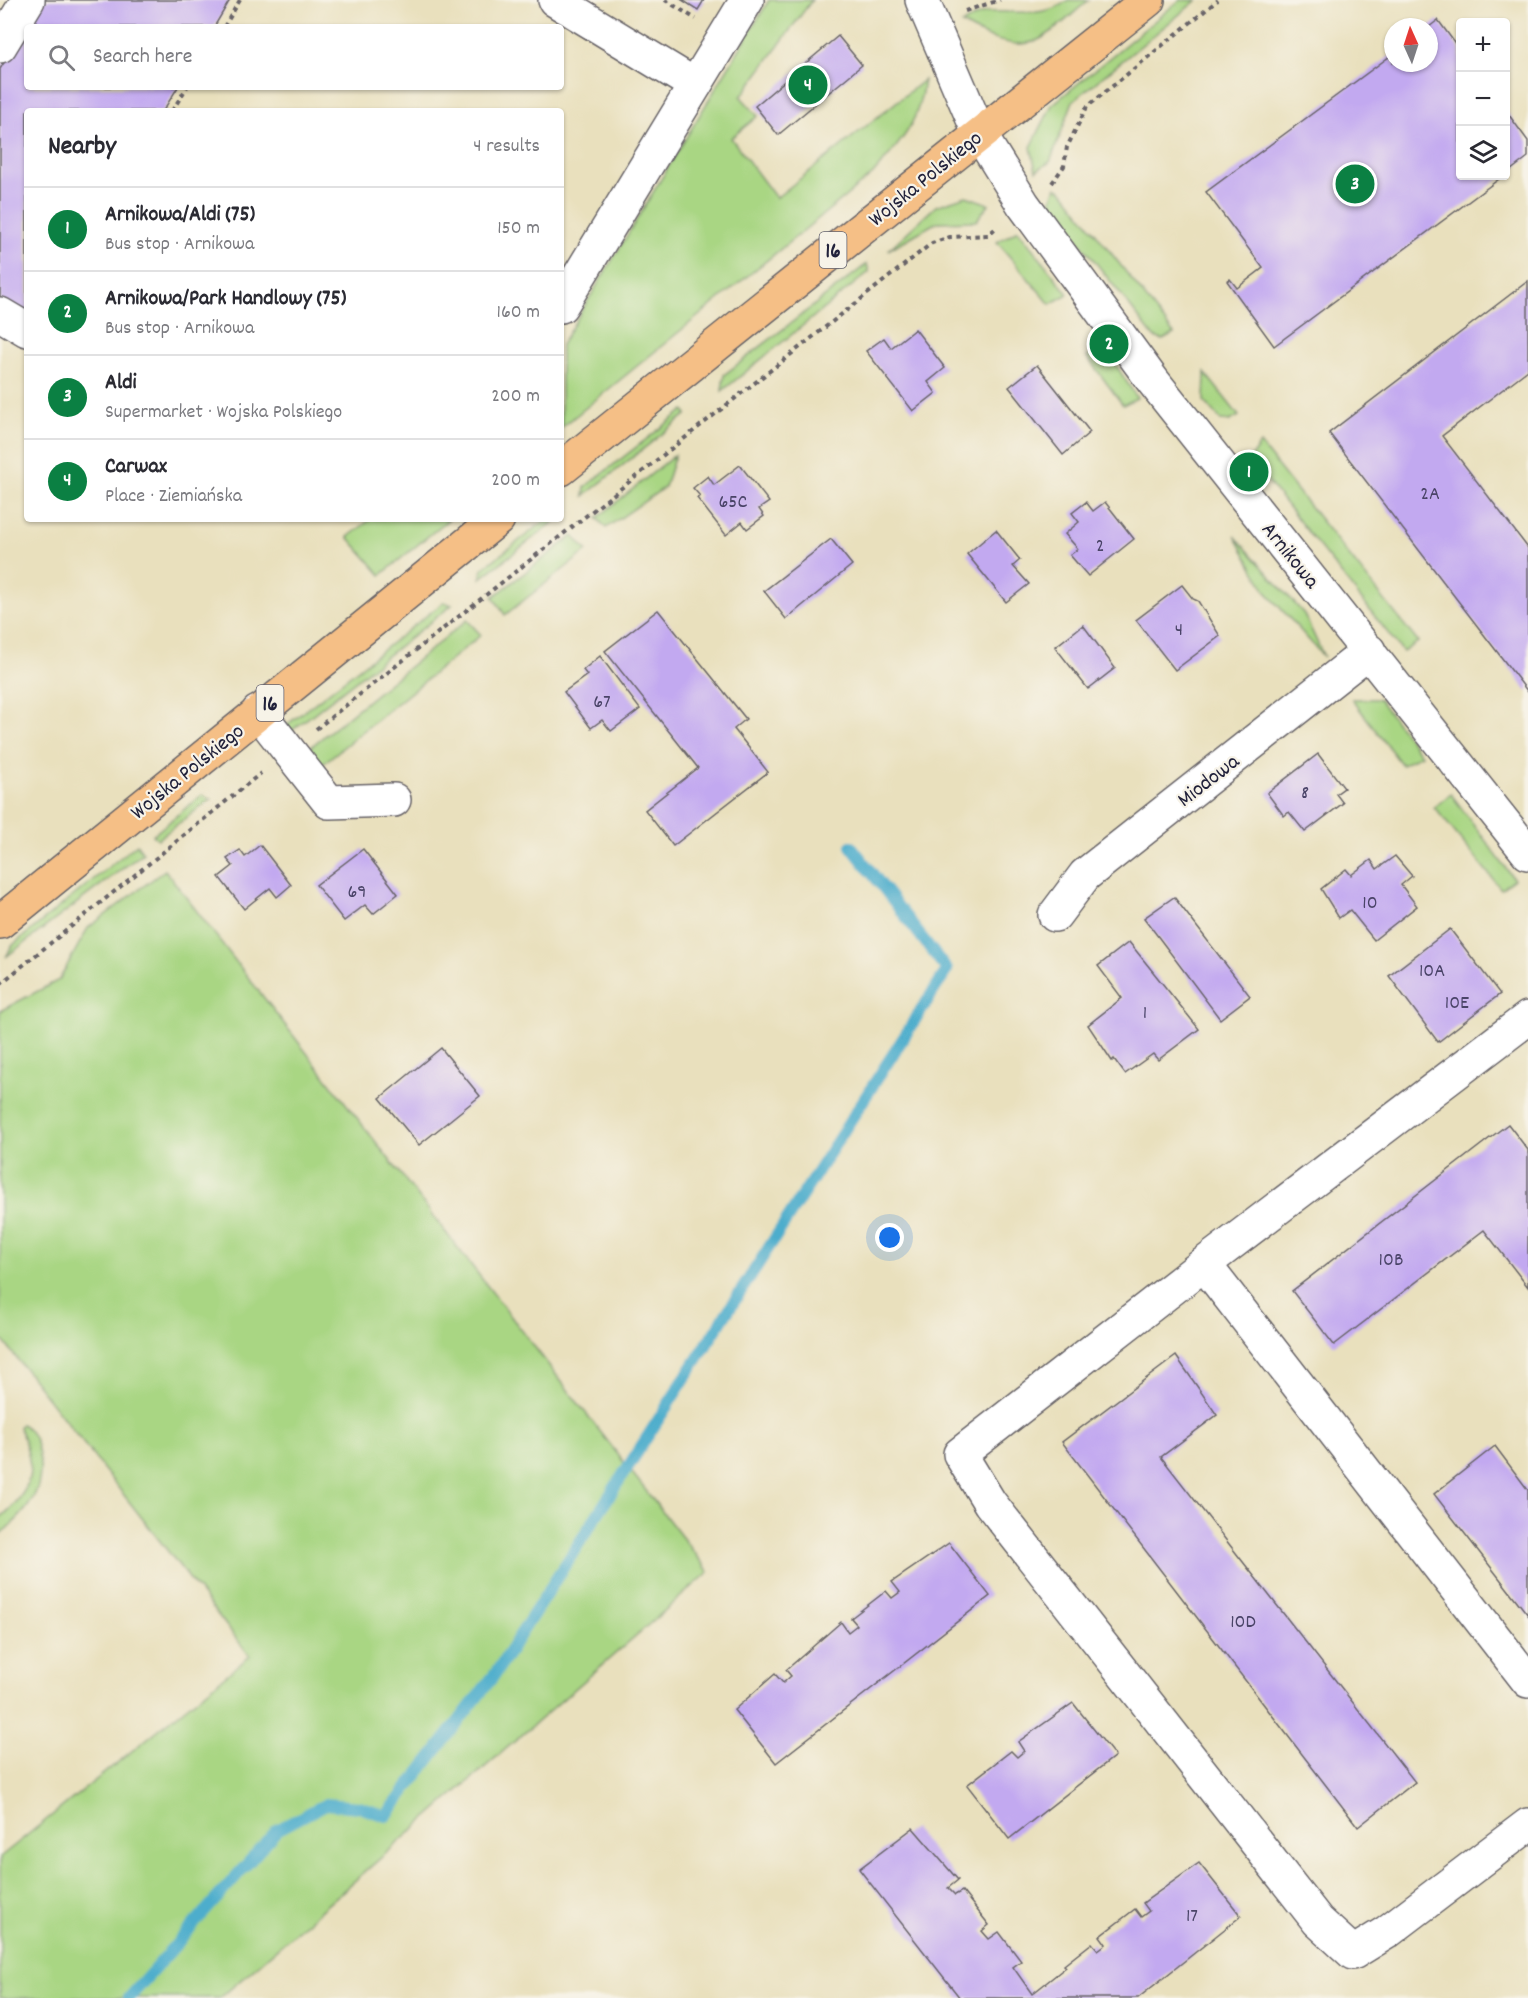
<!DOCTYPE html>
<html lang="en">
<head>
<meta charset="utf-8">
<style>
	body { margin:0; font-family:Dekko,sans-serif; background:#f7f7f7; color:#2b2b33 }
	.controls { position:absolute; right:18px; top:18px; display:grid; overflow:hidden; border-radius:6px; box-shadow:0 2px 4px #0004 }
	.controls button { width:54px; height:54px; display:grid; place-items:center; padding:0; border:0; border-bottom:2px solid #e1e1e2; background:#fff; color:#2b2b33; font:30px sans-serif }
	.compass { position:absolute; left:1384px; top:18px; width:54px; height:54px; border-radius:50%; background:#fff; box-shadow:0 2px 4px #0004; rotate:357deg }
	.you { position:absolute; left:890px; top:1238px; width:21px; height:21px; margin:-15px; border:4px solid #fff; border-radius:50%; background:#1a73e8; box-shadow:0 0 0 9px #1a73e833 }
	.badge { display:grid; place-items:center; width:39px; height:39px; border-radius:50%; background:#0b8043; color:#fff; font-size:20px; font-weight:700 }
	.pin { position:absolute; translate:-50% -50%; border:3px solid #fff; box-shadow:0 2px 6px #0006 }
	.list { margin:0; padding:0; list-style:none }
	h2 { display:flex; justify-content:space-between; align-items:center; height:78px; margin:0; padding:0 24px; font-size:26px }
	h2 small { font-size:20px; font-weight:400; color:#7c7c81 }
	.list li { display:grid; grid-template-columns:39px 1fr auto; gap:18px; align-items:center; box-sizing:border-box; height:84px; padding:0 24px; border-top:2px solid #e1e1e2 }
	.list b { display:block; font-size:22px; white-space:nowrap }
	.list p { margin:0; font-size:20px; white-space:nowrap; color:#7c7c81 }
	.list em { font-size:20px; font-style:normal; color:#7c7c81 }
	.icon { flex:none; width:33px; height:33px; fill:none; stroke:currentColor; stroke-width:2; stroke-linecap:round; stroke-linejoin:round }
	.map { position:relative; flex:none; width:1528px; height:1998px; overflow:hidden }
	.search { position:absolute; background:#fff; box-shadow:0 2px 4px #0004; left:24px; top:24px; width:540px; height:66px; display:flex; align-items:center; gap:15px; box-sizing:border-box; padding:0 21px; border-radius:6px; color:#7c7c81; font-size:22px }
	.panel { position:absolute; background:#fff; box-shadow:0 2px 4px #0004; left:24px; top:108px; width:540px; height:414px; border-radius:6px }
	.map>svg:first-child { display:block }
	.green { fill:#a9d683; stroke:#667c5f; stroke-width:1.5 }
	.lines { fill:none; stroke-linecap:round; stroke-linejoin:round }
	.stream { stroke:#4dadcc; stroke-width:12 }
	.building { fill:#c2a9f0 }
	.minor-casing { stroke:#686468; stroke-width:36 }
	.major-casing { stroke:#686468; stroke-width:36 }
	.path { stroke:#686468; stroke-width:4; stroke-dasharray:4.5 4.5; stroke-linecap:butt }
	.minor { stroke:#fff; stroke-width:33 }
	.major { stroke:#f5bf86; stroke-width:33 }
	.labels { text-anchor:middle; stroke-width:4.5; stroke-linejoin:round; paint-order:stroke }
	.number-label { font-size:20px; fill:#4a4468 }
	.shield { fill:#f7f3e8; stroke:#62616f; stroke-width:1.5 }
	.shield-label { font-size:21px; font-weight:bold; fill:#22223b }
	.street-label { font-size:22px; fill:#22223b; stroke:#f7f3e8 }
</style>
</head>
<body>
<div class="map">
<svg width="1528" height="1998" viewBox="0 0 1528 1998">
	<rect width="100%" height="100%" fill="#f7f3e8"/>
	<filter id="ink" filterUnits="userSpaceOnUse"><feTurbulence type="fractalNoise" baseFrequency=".0167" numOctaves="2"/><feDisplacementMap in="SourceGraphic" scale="12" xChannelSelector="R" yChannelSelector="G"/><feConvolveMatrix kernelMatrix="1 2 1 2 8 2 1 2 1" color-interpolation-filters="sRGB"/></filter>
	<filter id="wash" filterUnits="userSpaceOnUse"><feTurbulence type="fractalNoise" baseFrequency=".008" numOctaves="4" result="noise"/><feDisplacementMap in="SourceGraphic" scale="24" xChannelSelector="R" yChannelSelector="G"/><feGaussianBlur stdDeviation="1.35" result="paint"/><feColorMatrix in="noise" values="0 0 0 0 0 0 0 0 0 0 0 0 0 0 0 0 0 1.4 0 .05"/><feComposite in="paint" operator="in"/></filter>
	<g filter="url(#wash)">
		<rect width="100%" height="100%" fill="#e9e0bd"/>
		<g class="green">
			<path d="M769,0H812L741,97L758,116L731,138L776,198L924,80C918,126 902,140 873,174L561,428V345Z"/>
			<path d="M1068,0H1089C1074,12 1058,29 1042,38C1017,53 983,36 962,24C970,20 979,13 988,12C1015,10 1045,19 1068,0Z"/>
			<path d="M1180,0H1197L1073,101L1050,162L1036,171L1031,147L1052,105Z"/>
			<path d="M1056,187L1063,191L1174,334L1163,340L1154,337L1050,204Z"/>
			<path d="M966,196L989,204L976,221L937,222L888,250L936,206Z"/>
			<path d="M1018,230L1068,294L1050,304L997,242Z"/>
			<path d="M867,264L869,272L722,391L724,375Z"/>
			<path d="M1105,348L1137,398L1123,405L1087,357Z"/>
			<path d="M1205,373L1239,416L1230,421L1221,420L1204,401Z"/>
			<path d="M684,410L687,414L584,496L585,487Z"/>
			<path d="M1260,444L1418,642L1403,652L1250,459Z"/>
			<path d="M675,455L665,487L606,528L597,518Z"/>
			<path d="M371,519H449L381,575L348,537Z"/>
			<path d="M547,519L554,522L481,578L482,569Z"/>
			<path d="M573,536L587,551L505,615L493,597Z"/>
			<path d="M1235,536L1304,614L1324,657L1267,593Z"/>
			<path d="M444,602L452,605L290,732L284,727Z"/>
			<path d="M467,620L481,635L314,771L302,754Z"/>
			<path d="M1352,699H1379L1421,755L1402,765Z"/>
			<path d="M1451,794L1514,879L1501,889L1434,807Z"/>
			<path d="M202,795L211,799L158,839L153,835Z"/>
			<path d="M137,844L143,853L6,957L13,945Z"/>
			<path d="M165,870L709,1572L220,1998H0V1857L250,1656L0,1337V1011L59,980L88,928Z"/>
			<path d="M21,1424C29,1427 35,1438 37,1446C48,1486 30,1511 0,1534V1518C36,1488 36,1467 19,1427Z"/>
		</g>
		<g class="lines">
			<path class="stream" d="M129,1998L277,1830L326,1804L359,1807L386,1816L495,1674L947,970L851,846"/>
		</g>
		<g id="blocks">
			<g class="building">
				<path d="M42,0H230L214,27H27V87H178L163,111H27V316L0,300V69Z"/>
				<path d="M682,0H704L698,10Z"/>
				<path d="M1438,20L1460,50V176H1503L1274,346L1227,281L1230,279L1237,288L1263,268L1206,192L1393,54V63H1429V27Z"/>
				<path d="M838,36L862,65L778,135L755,106Z"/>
				<path d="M1506,111L1528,141V157L1506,174Z"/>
				<path d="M1528,281V370L1442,436L1528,548V692L1329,433Z"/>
				<path d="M915,329L945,368L928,382L936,393L913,411L866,351L884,338L891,348Z"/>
				<path d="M1037,365L1090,432L1063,455L1009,387Z"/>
				<path d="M740,465L769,502L759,509L764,516L747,529L742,522L726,535L697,498L700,496L693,488L708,476L714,485Z"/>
				<path d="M1086,502L1093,511L1105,502L1134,539L1088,576L1070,555L1078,549L1065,534L1079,522L1072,513Z"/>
				<path d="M996,530L1020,560L1013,566L1029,584L1006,602L967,554Z"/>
				<path d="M831,539L852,565L786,619L764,591Z"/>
				<path d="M1182,585L1193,599L1198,601L1220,636L1175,670L1136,620Z"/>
				<path d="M658,610L746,719L734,729L768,772L673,846L645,810L698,768L605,651Z"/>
				<path d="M1083,625L1115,668L1088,689L1055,647Z"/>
				<path d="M600,656L640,709L611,731L602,720L591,728L564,692L587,675L583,670Z"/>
				<path d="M1318,754L1344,788L1336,794L1343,803L1305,832L1289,812L1284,816L1267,793Z"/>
				<path d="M260,845L291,885L277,897L270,888L244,909L219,877L233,866L227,859L240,850L245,857Z"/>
				<path d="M363,849L398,894L373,914L365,905L344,921L316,885Z"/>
				<path d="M1395,856L1412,876L1401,885L1417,906L1374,940L1350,910L1339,918L1321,889L1346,869L1351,875L1371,860L1377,869Z"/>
				<path d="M1174,897L1250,996L1220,1019L1144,918Z"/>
				<path d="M1450,929L1500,994L1438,1042L1389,976Z"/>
				<path d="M1129,942L1199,1029L1158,1060L1153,1054L1125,1074L1114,1059L1112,1061L1088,1025L1122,998L1098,966Z"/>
				<path d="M441,1048L480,1096L419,1145L380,1098Z"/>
				<path d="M1508,1124L1528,1150V1287L1484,1230L1334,1345L1292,1291Z"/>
				<path d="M1176,1356L1217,1415L1161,1457L1415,1782L1358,1827L1062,1442Z"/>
				<path d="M1495,1446L1528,1490V1615L1434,1494Z"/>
				<path d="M949,1543L990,1596L776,1763L734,1710L775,1674L783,1683L791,1676L786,1670L841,1622L848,1632L857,1625L851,1618L886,1591L892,1598L900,1592L892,1582Z"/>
				<path d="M1073,1703L1115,1756L1009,1839L967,1785L1011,1751L1017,1757L1024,1751L1018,1742Z"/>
				<path d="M913,1828L958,1880L948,1888L955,1895L962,1891L989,1925L982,1931L989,1939L999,1932L1021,1961L1013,1967L1032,1994L1066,1967L1064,1965L1092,1943L1098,1950L1106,1944L1100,1936L1135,1909L1141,1917L1149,1911L1143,1903L1199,1863L1241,1916L1138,1998H960L859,1869Z"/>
			</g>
		</g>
	</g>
	<g filter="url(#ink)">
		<use href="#blocks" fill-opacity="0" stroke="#686468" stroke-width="1.5"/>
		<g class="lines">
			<defs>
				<g id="minor">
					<path d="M555,0L695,85"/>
					<path d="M922,0L979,133L1023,204L1153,381L1528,853"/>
					<path d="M0,46L28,0"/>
					<path d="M561,306L747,0"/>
					<path d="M0,314L27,330"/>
					<path d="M258,712L329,802L394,800"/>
					<path d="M1055,915L1085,875L1369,651"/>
					<path d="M1528,1018L1204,1264L960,1454L990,1503L1318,1921L1353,1953L1387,1932L1528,1825"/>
					<path d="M1204,1264L1528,1681"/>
				</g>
				<g id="major">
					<path d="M561,469L1148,0"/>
					<path d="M0,922L498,519"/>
				</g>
			</defs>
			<use href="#minor" class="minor-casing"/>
			<use href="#major" class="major-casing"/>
			<g class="path">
				<path d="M665,0L696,19"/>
				<path d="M965,11L1000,0"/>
				<path d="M224,27L240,0"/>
				<path d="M172,111L187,87"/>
				<path d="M1052,183L1064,166L1067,147L1087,107L1218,0"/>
				<path d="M316,729L932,243L950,237L988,235L997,227"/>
				<path d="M0,984L261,773"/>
			</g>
			<use href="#minor" class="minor"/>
			<use href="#major" class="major"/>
		</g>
	</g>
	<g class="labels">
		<g class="number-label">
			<text x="1430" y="499">2A</text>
			<text x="733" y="507">65C</text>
			<text x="1100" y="551">2</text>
			<text x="1179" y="635">4</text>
			<text x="602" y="707">67</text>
			<text x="1305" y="798">8</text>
			<text x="357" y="897">69</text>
			<text x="1370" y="908">10</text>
			<text x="1432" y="976">10A</text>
			<text x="1457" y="1008">10E</text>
			<text x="1145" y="1018">1</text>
			<text x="1391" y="1265">10B</text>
			<text x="1243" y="1627">10D</text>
			<text x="1192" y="1921">17</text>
		</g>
		<g class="shield">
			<rect x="819.5" y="232" width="27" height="36" rx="4.5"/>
			<rect x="256.5" y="685" width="27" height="36" rx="4.5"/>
		</g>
		<g class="shield-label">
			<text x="833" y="257">16</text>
			<text x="270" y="710">16</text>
		</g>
		<g class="street-label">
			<text transform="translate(924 177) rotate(-39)" y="8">Wojska Polskiego</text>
			<text transform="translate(1292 554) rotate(51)" y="8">Arnikowa</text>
			<text transform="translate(186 770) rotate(-39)" y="8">Wojska Polskiego</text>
			<text transform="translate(1207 779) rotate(-38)" y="8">Miodowa</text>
		</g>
	</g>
</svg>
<div class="controls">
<button>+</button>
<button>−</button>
<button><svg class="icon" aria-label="layers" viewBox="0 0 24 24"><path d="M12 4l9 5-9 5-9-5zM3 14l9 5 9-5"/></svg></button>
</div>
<svg class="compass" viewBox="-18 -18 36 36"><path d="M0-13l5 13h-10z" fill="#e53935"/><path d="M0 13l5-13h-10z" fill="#7c7c81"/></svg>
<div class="you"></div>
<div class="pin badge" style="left:1249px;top:472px">1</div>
<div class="pin badge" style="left:1109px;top:344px">2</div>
<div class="pin badge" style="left:1355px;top:184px">3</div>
<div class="pin badge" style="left:808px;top:85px">4</div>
<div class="search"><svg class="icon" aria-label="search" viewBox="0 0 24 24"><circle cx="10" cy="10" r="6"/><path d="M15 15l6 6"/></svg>Search here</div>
<section class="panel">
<h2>Nearby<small>4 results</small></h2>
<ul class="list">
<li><span class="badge">1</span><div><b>Arnikowa/Aldi (75)</b><p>Bus stop · Arnikowa</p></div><em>150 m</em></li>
<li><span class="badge">2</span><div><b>Arnikowa/Park Handlowy (75)</b><p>Bus stop · Arnikowa</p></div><em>160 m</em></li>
<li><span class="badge">3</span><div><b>Aldi</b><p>Supermarket · Wojska Polskiego</p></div><em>200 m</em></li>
<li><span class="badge">4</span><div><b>Carwax</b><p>Place · Ziemiańska</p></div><em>200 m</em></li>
</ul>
</section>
</div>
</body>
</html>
